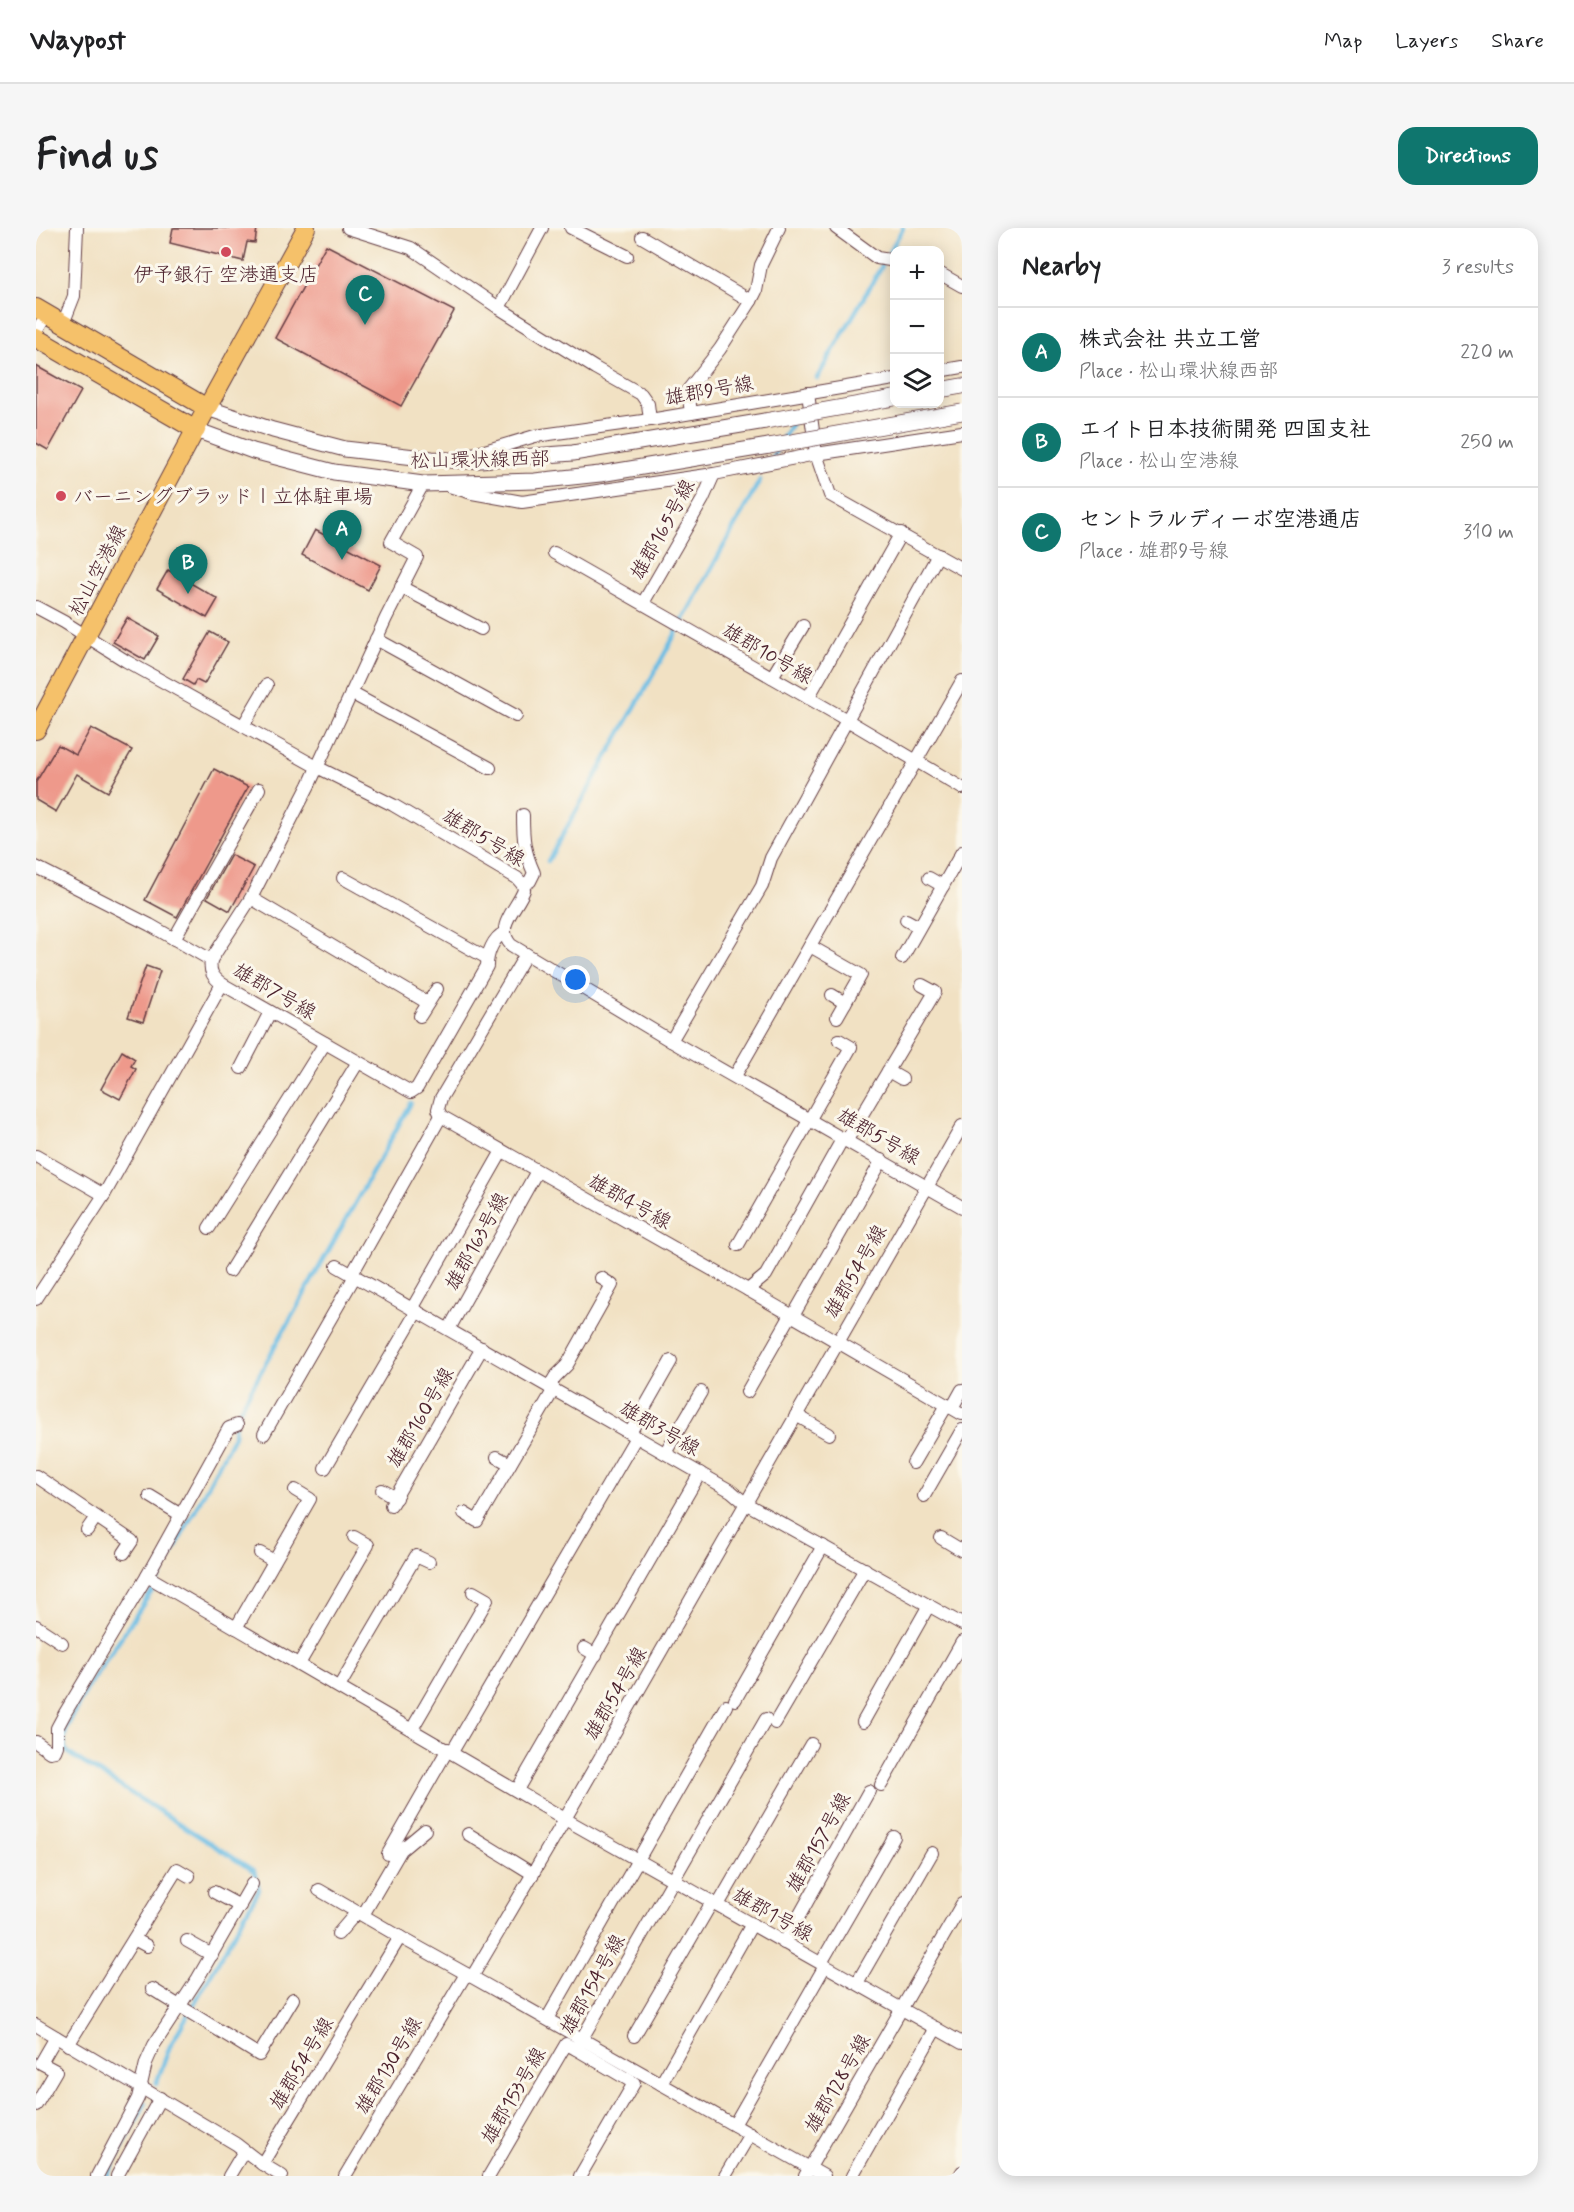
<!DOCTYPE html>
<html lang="en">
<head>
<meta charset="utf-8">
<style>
	body { margin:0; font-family:Mynerve,"Klee One",sans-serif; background:#f6f6f6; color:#202124 }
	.controls { position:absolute; right:18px; top:18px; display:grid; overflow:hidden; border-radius:12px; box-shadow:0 3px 15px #0003 }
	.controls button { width:54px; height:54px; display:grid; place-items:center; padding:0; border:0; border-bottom:2px solid #e0e0e0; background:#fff; color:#202124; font:30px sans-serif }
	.you { position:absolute; left:540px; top:752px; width:21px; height:21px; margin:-15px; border:4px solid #fff; border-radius:50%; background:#1a73e8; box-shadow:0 0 0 9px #1a73e833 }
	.badge { display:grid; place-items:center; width:39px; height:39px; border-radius:50%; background:#0f766e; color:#fff; font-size:20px; font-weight:700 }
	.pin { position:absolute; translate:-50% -50px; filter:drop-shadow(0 2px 3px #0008) }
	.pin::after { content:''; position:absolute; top:32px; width:21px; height:18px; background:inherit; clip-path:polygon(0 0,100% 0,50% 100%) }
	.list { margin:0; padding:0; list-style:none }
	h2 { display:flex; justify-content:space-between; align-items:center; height:78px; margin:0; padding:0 24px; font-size:26px }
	h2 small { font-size:20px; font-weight:400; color:#757577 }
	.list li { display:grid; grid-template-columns:39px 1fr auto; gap:18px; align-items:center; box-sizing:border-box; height:90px; padding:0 24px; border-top:2px solid #e0e0e0 }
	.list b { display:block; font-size:22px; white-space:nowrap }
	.list p { margin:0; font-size:20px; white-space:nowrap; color:#757577 }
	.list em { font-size:20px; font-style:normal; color:#757577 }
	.icon { flex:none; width:33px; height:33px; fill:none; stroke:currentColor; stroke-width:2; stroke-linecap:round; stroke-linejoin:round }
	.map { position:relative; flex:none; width:926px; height:1948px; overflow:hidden; border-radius:18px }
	header { display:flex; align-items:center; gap:36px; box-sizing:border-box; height:84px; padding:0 30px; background:#fff; border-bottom:2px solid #e0e0e0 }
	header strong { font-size:28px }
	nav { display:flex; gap:33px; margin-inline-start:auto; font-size:21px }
	.intro { display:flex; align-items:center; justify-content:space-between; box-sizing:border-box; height:144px; padding:0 36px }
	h1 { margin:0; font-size:42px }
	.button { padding:15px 27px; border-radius:18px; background:#0f766e; color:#fff; font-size:21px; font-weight:700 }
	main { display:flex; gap:36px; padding:0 36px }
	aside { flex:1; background:#fff; border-radius:18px; box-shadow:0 3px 15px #0003 }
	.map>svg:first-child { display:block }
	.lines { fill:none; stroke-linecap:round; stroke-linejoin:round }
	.stream { stroke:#68bce4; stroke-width:4.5 }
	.building { fill:#ee998b }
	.minor-casing { stroke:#633c42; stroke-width:14 }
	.tertiary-casing { stroke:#633c42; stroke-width:17 }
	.primary-casing { stroke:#633c42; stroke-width:20 }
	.minor { stroke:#fff; stroke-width:12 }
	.tertiary { stroke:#fff; stroke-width:15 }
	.primary { stroke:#f5c16b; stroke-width:18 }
	.tertiary-bridge-casing { stroke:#633c42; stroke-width:17; stroke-linecap:butt }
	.tertiary-bridge { stroke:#fff; stroke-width:15 }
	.poi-dot { fill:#d1495b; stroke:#fbf7ec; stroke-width:2 }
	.labels { text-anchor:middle; stroke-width:6; stroke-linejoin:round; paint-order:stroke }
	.poi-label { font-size:20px; fill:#4a1f2b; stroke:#fbf7ec }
	.street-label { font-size:20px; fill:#4a1f2b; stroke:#fbf7ec }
</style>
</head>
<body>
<header>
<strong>Waypost</strong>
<nav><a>Map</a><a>Layers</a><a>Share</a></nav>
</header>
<div class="intro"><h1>Find us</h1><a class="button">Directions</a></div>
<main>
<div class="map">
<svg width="926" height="1948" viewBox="0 0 926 1948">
	<rect width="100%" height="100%" fill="#fbf7ec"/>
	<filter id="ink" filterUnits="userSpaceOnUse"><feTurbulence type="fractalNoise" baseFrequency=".0167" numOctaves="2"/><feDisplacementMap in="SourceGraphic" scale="12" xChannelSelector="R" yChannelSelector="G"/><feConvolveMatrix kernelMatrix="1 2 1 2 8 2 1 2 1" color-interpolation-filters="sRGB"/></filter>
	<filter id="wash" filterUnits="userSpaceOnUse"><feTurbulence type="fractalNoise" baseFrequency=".008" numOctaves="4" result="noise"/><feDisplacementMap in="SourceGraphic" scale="24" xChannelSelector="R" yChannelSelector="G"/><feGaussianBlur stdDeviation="1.35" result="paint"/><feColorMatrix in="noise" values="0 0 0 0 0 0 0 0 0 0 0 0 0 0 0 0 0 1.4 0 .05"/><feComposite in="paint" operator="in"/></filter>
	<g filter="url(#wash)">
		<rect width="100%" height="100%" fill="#f1e1c3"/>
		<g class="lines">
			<g class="stream">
				<path d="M852,27L867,0"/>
				<path d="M781,150L846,38"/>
				<path d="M746,212L757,193"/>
				<path d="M737,228L742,219"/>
				<path d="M512,633L613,454L724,252"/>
				<path d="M120,1856L134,1818L223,1662L218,1643L35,1527L29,1521L28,1510L32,1497L51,1460L118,1360L198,1208L199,1190L375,875"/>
				<path d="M71,1948L109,1876"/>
			</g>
		</g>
		<g id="blocks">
			<g class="building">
				<path d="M137,0H221L219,15L211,14L207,33L134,15Z"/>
				<path d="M290,17L418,83L365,178L239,110Z"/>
				<path d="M0,138L45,163L12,222L0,215Z"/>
				<path d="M279,302L345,337L332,362L266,327Z"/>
				<path d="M132,342L182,371L171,390L121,361Z"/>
				<path d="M91,390L123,408L109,432L77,414Z"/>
				<path d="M174,404L192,414L168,456L160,452L157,457L147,451Z"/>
				<path d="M55,500L96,522L72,564L41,546L20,584L0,572V554L22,517L40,527Z"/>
				<path d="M178,541L212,559L141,689L109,672Z"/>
				<path d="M195,627L218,639L194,683L171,670Z"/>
				<path d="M110,738L124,743L107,794L92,789Z"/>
				<path d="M86,823L99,831L95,838L100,841L84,871L65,861Z"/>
			</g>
		</g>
	</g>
	<g filter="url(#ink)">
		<use href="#blocks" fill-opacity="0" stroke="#633c42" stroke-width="1.5"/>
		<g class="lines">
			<defs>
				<g id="minor">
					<path d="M312,0L375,20L463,80L559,140L605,166L612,176L614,192"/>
					<path d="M535,0L591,28"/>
					<path d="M800,0L841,30L854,32L858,30"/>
					<path d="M606,9L715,73"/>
					<path d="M903,45L926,58"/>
					<path d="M463,80L506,0"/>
					<path d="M27,96L38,68L41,0"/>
					<path d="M0,104L10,87"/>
					<path d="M903,143L926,139"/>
					<path d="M772,165L780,226L794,267L926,341"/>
					<path d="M655,185L652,162L684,121L715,73L720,63L725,37L743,0"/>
					<path d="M427,227L442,225L499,208L614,192L858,151"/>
					<path d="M413,258L436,265L486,274L678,246L780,226L926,204"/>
					<path d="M518,325L811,492L926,560"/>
					<path d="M365,359L445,401"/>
					<path d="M607,375L667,271L678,246"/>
					<path d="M0,379L28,394L90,433L281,539L357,577L481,650L487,657L488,662C481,681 458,698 475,717L635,813L926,979"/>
					<path d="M340,411L480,488"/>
					<path d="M736,449L767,398"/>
					<path d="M315,465L454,540"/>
					<path d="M772,470L865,305"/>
					<path d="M207,498L231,457"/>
					<path d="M487,587C487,611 488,623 498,645L494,653L487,657"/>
					<path d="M0,639L114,697L175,732C173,744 177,749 186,756L375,864L381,860L451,738C451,726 457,710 468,705"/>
					<path d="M307,650L451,730"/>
					<path d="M893,650L907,658"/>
					<path d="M215,670L392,775"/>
					<path d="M870,692L883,699"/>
					<path d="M138,711L223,561"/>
					<path d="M774,718L825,747L801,789"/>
					<path d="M490,726L405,870L402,881L405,888L712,1062L926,1186"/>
					<path d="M866,730L926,624"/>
					<path d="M175,732L215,670L273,557L350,390L381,329L355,314L387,256"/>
					<path d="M796,767L809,775"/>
					<path d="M384,788L401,761"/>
					<path d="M635,813L726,658L735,630L902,327"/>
					<path d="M205,840L234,784"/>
					<path d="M852,843L866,851"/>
					<path d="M699,848L926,453"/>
					<path d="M811,912L899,764L886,757"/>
					<path d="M0,928L68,967"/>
					<path d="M173,1000L289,815"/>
					<path d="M702,1017L815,819L803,812"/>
					<path d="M301,1038L695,1263L709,1275L926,1396"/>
					<path d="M194,1043L322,834"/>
					<path d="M316,1046L405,888"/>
					<path d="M712,1062L730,1047L807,910"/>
					<path d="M0,1071L68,967L186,756"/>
					<path d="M376,1081L466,923"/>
					<path d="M757,1088L846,932"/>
					<path d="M413,1101L501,943"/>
					<path d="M513,1159L519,1149L531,1137L576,1057L565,1050"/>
					<path d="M711,1164L755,1087"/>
					<path d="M916,1180L926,1162"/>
					<path d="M760,1187L793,1206"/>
					<path d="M594,1205L635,1133"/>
					<path d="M228,1206L319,1048"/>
					<path d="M629,1225L665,1164"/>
					<path d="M461,1229L474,1236"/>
					<path d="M877,1235L911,1177"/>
					<path d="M289,1240L381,1083"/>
					<path d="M0,1248L96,1313L88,1325"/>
					<path d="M346,1262L360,1270"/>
					<path d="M114,1268L145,1287"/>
					<path d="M888,1268L926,1202"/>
					<path d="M355,1277L446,1120"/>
					<path d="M428,1285L441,1293L518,1161"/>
					<path d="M51,1302L60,1289"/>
					<path d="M905,1310L925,1322L926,1320"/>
					<path d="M224,1325L238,1333"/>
					<path d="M111,1348L529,1591L926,1815"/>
					<path d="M0,1398L26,1415"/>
					<path d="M200,1400L274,1271L259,1262"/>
					<path d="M548,1420L560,1427"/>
					<path d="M263,1436L332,1317L318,1309"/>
					<path d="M303,1459L380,1328L393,1334"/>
					<path d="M699,1472L787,1318"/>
					<path d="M827,1494L893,1377"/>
					<path d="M739,1495L829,1341"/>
					<path d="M376,1501L451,1372L437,1364"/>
					<path d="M0,1514L14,1524L19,1523L21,1518V1500L29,1485L111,1348L193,1200L201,1197"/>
					<path d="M416,1524L600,1209"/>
					<path d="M845,1557L926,1414"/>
					<path d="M481,1562L664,1245"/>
					<path d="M432,1606L497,1646"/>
					<path d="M352,1626L412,1521"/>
					<path d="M283,1662L364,1709"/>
					<path d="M178,1664L204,1678"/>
					<path d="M682,1677L775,1516"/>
					<path d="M327,1687L365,1622L389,1602"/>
					<path d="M302,1706L321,1684"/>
					<path d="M98,1711L111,1718"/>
					<path d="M151,1713L176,1727"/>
					<path d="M748,1715L833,1563"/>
					<path d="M785,1735L858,1609"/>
					<path d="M436,1749L788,1948"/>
					<path d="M821,1755L896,1625"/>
					<path d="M116,1761L223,1827L257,1771"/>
					<path d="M511,1791L690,1478"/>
					<path d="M0,1797L200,1916L226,1936L246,1948"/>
					<path d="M598,1808L676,1674"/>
					<path d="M32,1817L141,1641L153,1648"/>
					<path d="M625,1856L716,1696"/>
					<path d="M0,1877L20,1843L5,1835L20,1809"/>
					<path d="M698,1897L789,1738"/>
					<path d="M226,1936L364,1709L436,1749L529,1591L926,898"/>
					<path d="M61,1948L102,1870L110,1835L118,1817L162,1750L216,1656"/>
					<path d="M81,1948L124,1870"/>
					<path d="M193,1948L208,1923"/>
					<path d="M309,1948L430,1746"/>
					<path d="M453,1948L530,1816L540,1821"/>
					<path d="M544,1948L598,1855L540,1821L730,1491"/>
					<path d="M689,1948L714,1906"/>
					<path d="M769,1948L926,1676"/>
					<path d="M816,1948L900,1800"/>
					<path d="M924,1948L926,1944"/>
				</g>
				<g id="tertiary">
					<path d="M903,162L926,158"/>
					<path d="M171,180L237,202L309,221L396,231L431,233L537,225L729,193"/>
					<path d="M160,202L217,223L298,244L387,256L499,253L564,246L733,218"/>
				</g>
				<g id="primary">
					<path d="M0,80L171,180"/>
					<path d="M0,110L160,202"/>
					<path d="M0,502L171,180L270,0"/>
				</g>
			</defs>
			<use href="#minor" class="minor-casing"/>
			<use href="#tertiary" class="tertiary-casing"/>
			<use href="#primary" class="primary-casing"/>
			<use href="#minor" class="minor"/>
			<use href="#tertiary" class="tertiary"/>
			<use href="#primary" class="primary"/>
			<defs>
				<g id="tertiary-bridge">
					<path d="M729,193L858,170"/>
					<path d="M733,218L926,184"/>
				</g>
			</defs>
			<use href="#tertiary-bridge" class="tertiary-bridge-casing"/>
			<use href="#tertiary-bridge" class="tertiary-bridge"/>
		</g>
	</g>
	<g class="poi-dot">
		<circle cx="190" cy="24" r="6"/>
		<circle cx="25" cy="268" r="6"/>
	</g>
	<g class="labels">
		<g class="poi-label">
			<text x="190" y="53">伊予銀行 空港通支店</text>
			<text x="37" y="275" text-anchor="start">バーニングブラッドⅠ立体駐車場</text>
		</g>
		<g class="street-label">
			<text transform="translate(673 162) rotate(-10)" y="7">雄郡9号線</text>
			<text transform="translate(444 231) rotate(-1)" y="7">松山環状線西部</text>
			<text transform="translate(626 301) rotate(-61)" y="7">雄郡165号線</text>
			<text transform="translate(61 342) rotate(-62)" y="7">松山空港線</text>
			<text transform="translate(732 425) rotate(30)" y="7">雄郡10号線</text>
			<text transform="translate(448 609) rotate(31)" y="7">雄郡5号線</text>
			<text transform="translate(239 763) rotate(30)" y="7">雄郡7号線</text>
			<text transform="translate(843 908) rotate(30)" y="7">雄郡5号線</text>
			<text transform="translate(594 973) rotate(29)" y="7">雄郡4号線</text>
			<text transform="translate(440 1013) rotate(-61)" y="7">雄郡163号線</text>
			<text transform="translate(819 1043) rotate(-60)" y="7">雄郡54号線</text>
			<text transform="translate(384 1189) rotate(-60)" y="7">雄郡160号線</text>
			<text transform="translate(624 1200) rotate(30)" y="7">雄郡3号線</text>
			<text transform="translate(579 1465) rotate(-60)" y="7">雄郡54号線</text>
			<text transform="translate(782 1614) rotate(-61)" y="7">雄郡157号線</text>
			<text transform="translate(737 1686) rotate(29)" y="7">雄郡1号線</text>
			<text transform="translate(556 1756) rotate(-61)" y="7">雄郡154号線</text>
			<text transform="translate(265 1835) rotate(-59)" y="7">雄郡54号線</text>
			<text transform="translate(352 1837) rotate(-59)" y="7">雄郡130号線</text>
			<text transform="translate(801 1855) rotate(-60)" y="7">雄郡128号線</text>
			<text transform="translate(477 1867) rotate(-60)" y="7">雄郡153号線</text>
		</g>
	</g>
</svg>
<div class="controls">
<button>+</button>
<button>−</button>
<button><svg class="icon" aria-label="layers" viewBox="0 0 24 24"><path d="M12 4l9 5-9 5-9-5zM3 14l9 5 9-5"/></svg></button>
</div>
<div class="you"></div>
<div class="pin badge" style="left:306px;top:332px">A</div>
<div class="pin badge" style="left:152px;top:366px">B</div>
<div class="pin badge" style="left:329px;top:97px">C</div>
</div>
<aside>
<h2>Nearby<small>3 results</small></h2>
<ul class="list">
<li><span class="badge">A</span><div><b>株式会社 共立工営</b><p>Place · 松山環状線西部</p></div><em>220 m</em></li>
<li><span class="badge">B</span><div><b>エイト日本技術開発 四国支社</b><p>Place · 松山空港線</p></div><em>250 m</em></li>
<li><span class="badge">C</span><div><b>セントラルディーボ空港通店</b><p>Place · 雄郡9号線</p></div><em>310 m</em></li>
</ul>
</aside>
</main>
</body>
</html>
